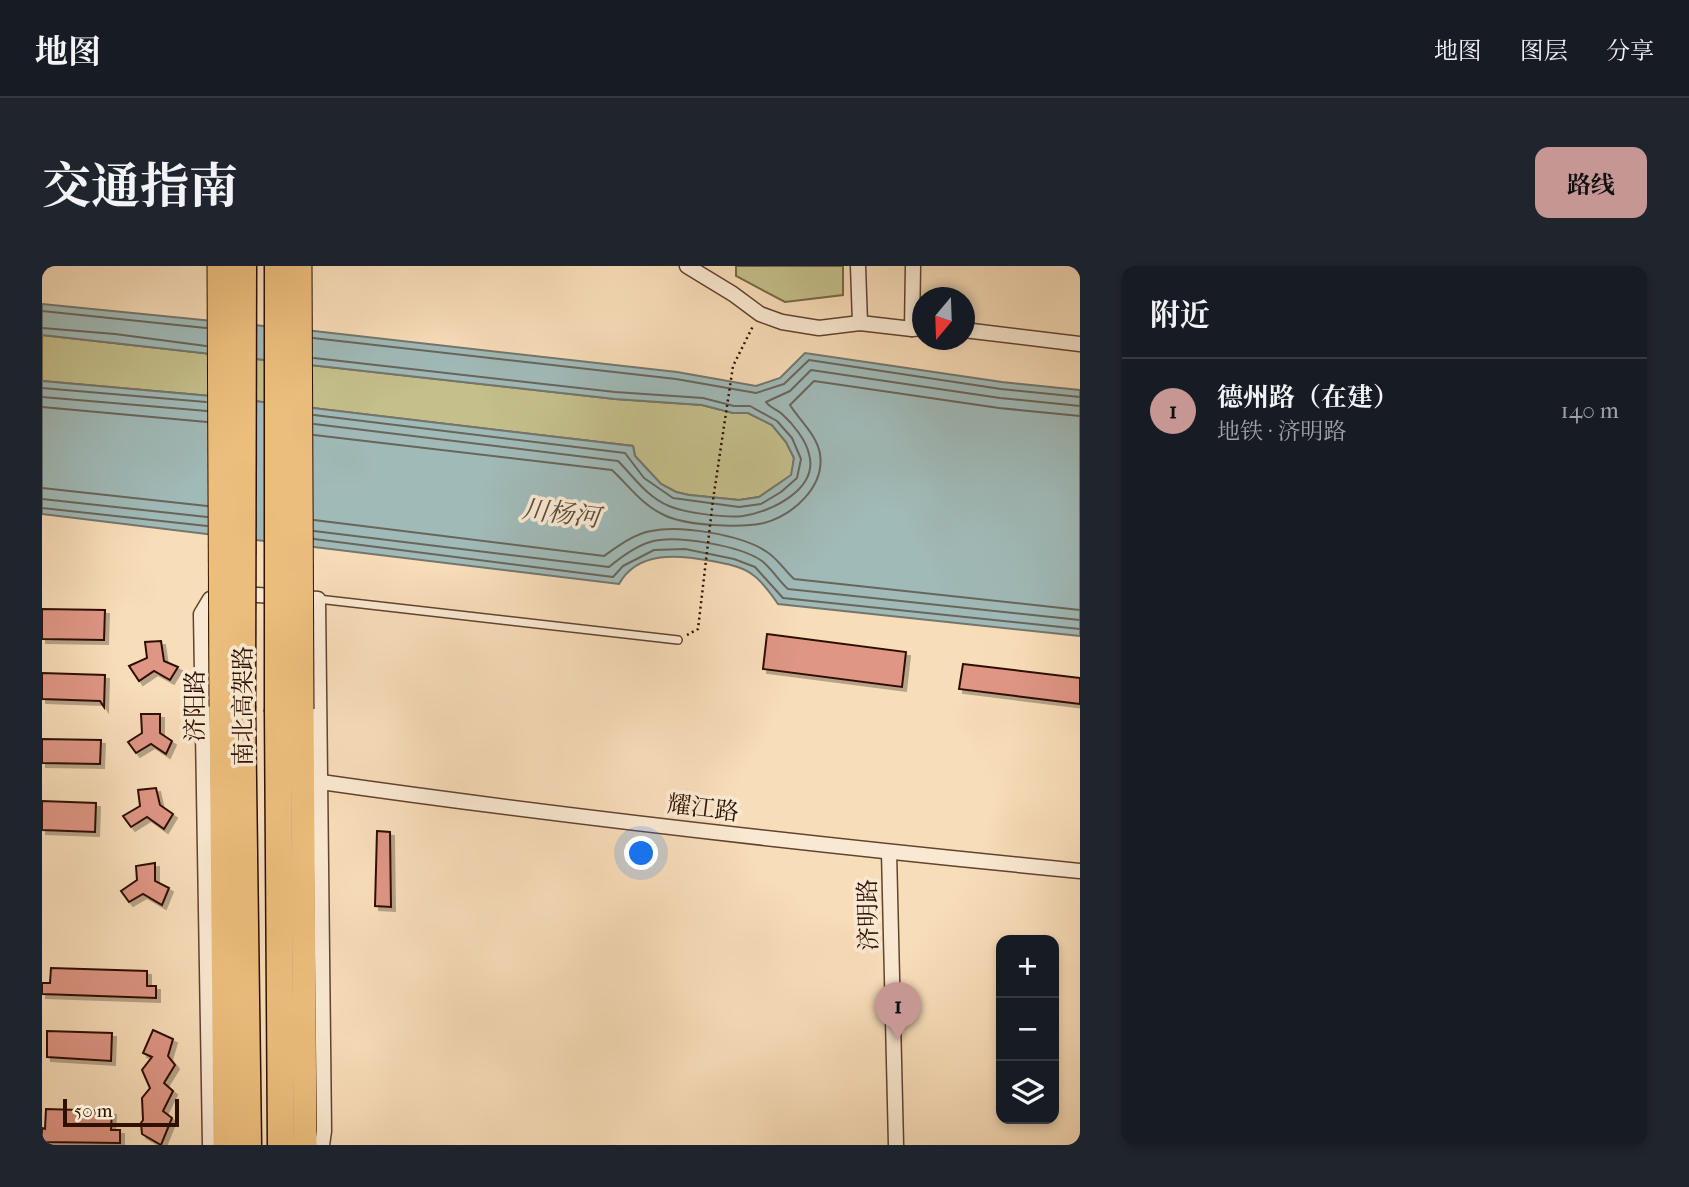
<!DOCTYPE html>
<html lang="zh">
<head>
<meta charset="utf-8">
<style>
	body { margin:0; font-family:"IM FELL French Canon","Noto Serif SC",serif; background:#20242c; color:#f1f3f6 }
	.controls { position:absolute; right:21px; bottom:21px; display:grid; overflow:hidden; border-radius:14px; box-shadow:0 4px 10px #0003 }
	.controls button { width:63px; height:63px; display:grid; place-items:center; padding:0; border:0; border-bottom:2px solid #363941; background:#171b24; color:#f1f3f6; font:35px sans-serif }
	.compass { position:absolute; left:870px; top:21px; width:63px; height:63px; border-radius:50%; background:#171b24; box-shadow:0 4px 10px #0003; rotate:199deg }
	.scale { position:absolute; left:21px; bottom:18px; width:116px; box-sizing:border-box; padding-left:7px; border:4px solid #2f1000; border-top:0; font-size:19px; line-height:24px; white-space:nowrap; color:#2f1000; -webkit-text-stroke:5px #fae9d2; paint-order:stroke }
	.you { position:absolute; left:600px; top:588px; width:24px; height:24px; margin:-18px; border:5px solid #fff; border-radius:50%; background:#1a73e8; box-shadow:0 0 0 10px #1a73e833 }
	.badge { display:grid; place-items:center; width:46px; height:46px; border-radius:50%; background:#c59692; color:#111; font-size:23px; font-weight:700 }
	.pin { position:absolute; translate:-50% -58px; filter:drop-shadow(0 2px 4px #0008) }
	.pin::after { content:''; position:absolute; top:37px; width:24px; height:21px; background:inherit; clip-path:polygon(0 0,100% 0,50% 100%) }
	.list { margin:0; padding:0; list-style:none }
	h2 { display:flex; justify-content:space-between; align-items:center; height:91px; margin:0; padding:0 28px; font-size:30px }
	h2 small { font-size:23px; font-weight:400; color:#9ea1a6 }
	.list li { display:grid; grid-template-columns:46px 1fr auto; gap:21px; align-items:center; box-sizing:border-box; height:105px; padding:0 28px; border-top:2px solid #363941 }
	.list b { display:block; font-size:26px; white-space:nowrap }
	.list p { margin:0; font-size:23px; white-space:nowrap; color:#9ea1a6 }
	.list em { font-size:23px; font-style:normal; color:#9ea1a6 }
	.icon { flex:none; width:38px; height:38px; fill:none; stroke:currentColor; stroke-width:2; stroke-linecap:round; stroke-linejoin:round }
	.map { position:relative; flex:none; width:1038px; height:879px; overflow:hidden; border-radius:14px }
	header { display:flex; align-items:center; gap:42px; box-sizing:border-box; height:98px; padding:0 35px; background:#171b24; border-bottom:2px solid #363941 }
	header strong { font-size:33px }
	nav { display:flex; gap:38px; margin-inline-start:auto; font-size:24px }
	.intro { display:flex; align-items:center; justify-content:space-between; box-sizing:border-box; height:168px; padding:0 42px }
	h1 { margin:0; font-size:49px }
	.button { padding:18px 32px; border-radius:14px; background:#c59692; color:#111; font-size:24px; font-weight:700 }
	main { display:flex; gap:42px; padding:0 42px }
	aside { flex:1; background:#171b24; border-radius:14px; box-shadow:0 4px 10px #0003 }
	.map>svg:first-child { display:block }
	.green { fill:#c4bf8b; stroke:#7a6846; stroke-width:2 }
	.water { fill:#a0bab8; stroke:#73766e; stroke-width:2 }
	.lines { fill:none; stroke-linecap:round; stroke-linejoin:round }
	.shore { stroke:#68655c; stroke-width:2 }
	.building { fill:#df9685; stroke:#2f1000; stroke-width:2; filter:url(#shadow) }
	.lane-casing { stroke:#61432e; stroke-width:10 }
	.street-casing { stroke:#61432e; stroke-width:17 }
	.primary-casing { stroke:#2f1000; stroke-width:25 }
	.highway-casing { stroke:#2f1000; stroke-width:29 }
	.path { stroke:#2f1000; stroke-width:2.5; stroke-dasharray:2 3.5; stroke-linecap:butt }
	.lane { stroke:#fae9d2; stroke-width:7 }
	.street { stroke:#fae9d2; stroke-width:14 }
	.primary { stroke:#ecbe7c; stroke-width:23 }
	.highway { stroke:#ecbe7c; stroke-width:26 }
	.primary-bridge-casing { stroke:#2f1000; stroke-width:25; stroke-linecap:butt }
	.highway-bridge-casing { stroke:#2f1000; stroke-width:29; stroke-linecap:butt }
	.primary-bridge { stroke:#ecbe7c; stroke-width:23 }
	.highway-bridge { stroke:#ecbe7c; stroke-width:26 }
	.labels { text-anchor:middle; stroke-width:7; stroke-linejoin:round; paint-order:stroke }
	.street-label { font-size:24px; fill:#2f1000; stroke:#fae9d2 }
	.water-label { font-size:26px; font-style:italic; fill:#574c40; stroke:#fae9d2 }
</style>
</head>
<body>
<header>
<strong>地图</strong>
<nav><a>地图</a><a>图层</a><a>分享</a></nav>
</header>
<div class="intro"><h1>交通指南</h1><a class="button">路线</a></div>
<main>
<div class="map">
<svg width="1038" height="879" viewBox="0 0 1038 879">
	<defs>
		<filter id="shadow"><feDropShadow dx="4" dy="4" stdDeviation="0" flood-color="#0004"/></filter>
	</defs>
	<rect width="100%" height="100%" fill="#f8ddb9"/>
	<filter id="stains"><feTurbulence type="fractalNoise" baseFrequency=".00286" numOctaves="4"/><feColorMatrix values="0 0 0 0 .2 0 0 0 0 .09 0 0 0 0 .02 0 0 0 .5 -.17"/></filter>
	<radialGradient id="worn" r=".72"><stop offset=".6" stop-color="#630" stop-opacity="0"/><stop offset="1" stop-color="#630" stop-opacity=".3"/></radialGradient>
	<g class="green">
		<path d="M694,0H801V29L743,36L694,10Z"/>
		<path d="M0,69L573,133L660,139L691,147H706L730,159L744,176L752,192L750,209L717,231L697,234L647,229L634,226L619,218L593,190L591,180L169,130L0,115Z"/>
	</g>
	<path class="water" d="M0,38L272,65L635,106L714,120L738,112L763,87L960,116L1038,124V370L736,338C729,328 721,316 711,309C700,300 684,298 670,295C637,289 596,284 577,318L0,248V115L169,130L591,180L593,190L619,218L634,226L647,229L697,234L717,231L749,209L752,192L744,176L730,159L706,147H691L660,139L573,133L0,69Z"/>
	<g class="lines">
		<g class="shore">
			<path d="M0,45L164,62"/>
			<path d="M0,62L73,68L164,80"/>
			<path d="M271,72L634,113L714,127L742,118L767,94L959,123L1038,131"/>
			<path d="M272,92L573,126L661,132L692,140H708L735,155L750,172L759,193L755,212L739,226L719,238L697,241L631,232L602,212L583,187L272,149"/>
			<path d="M0,122L164,136"/>
			<path d="M0,131L165,145"/>
			<path d="M0,141L165,156"/>
			<path d="M272,158L576,195C592,211 605,231 627,240C643,247 684,252 701,250C729,246 777,223 767,188C764,174 751,158 740,148C735,143 728,142 724,136L748,125L769,104L958,132L1038,140"/>
			<path d="M272,169L570,204C587,220 600,239 622,249C644,260 699,262 722,257C751,249 783,221 778,188C775,169 758,155 748,139L772,115L957,142L1038,150"/>
			<path d="M0,222L165,240"/>
			<path d="M0,233L165,251"/>
			<path d="M0,242L165,260"/>
			<path d="M272,254L562,290C576,280 592,268 609,265C639,259 701,269 725,286C736,293 743,305 752,313L1038,344"/>
			<path d="M272,265L567,301C579,291 592,281 608,276C633,268 699,280 720,295C730,303 737,315 746,323L1038,354"/>
			<path d="M272,273L571,311L581,300L612,284L643,283L692,293L713,301L741,332L1038,363"/>
		</g>
	</g>
	<g class="building">
		<path d="M0,343L63,344L62,374L0,373Z"/>
		<path d="M725,368L864,386L860,421L721,403Z"/>
		<path d="M119,375L122,395L136,401L128,414L112,405L97,415L87,400L105,392L103,376Z"/>
		<path d="M921,398L1038,412V438L917,423Z"/>
		<path d="M0,407L63,409L62,441L58,435L0,433Z"/>
		<path d="M99,448H118V467L130,475L124,488L109,478L94,487L86,476L100,467Z"/>
		<path d="M0,473L59,474L58,498L0,497Z"/>
		<path d="M114,522L118,539L131,548L122,563L105,551L89,561L81,550L98,540L96,524Z"/>
		<path d="M0,535L54,537L53,566L0,564Z"/>
		<path d="M335,565L348,566L349,641L333,640Z"/>
		<path d="M113,597V615L127,622L120,639L101,628L87,636L79,625L95,614L94,600Z"/>
		<path d="M9,702L105,705V720H114V732L0,728V717H8Z"/>
		<path d="M111,764L131,773L126,790L133,799L122,817L131,825L121,845L130,852L119,879L100,868L99,857L101,854L100,832L108,822L100,804L110,791L101,787Z"/>
		<path d="M5,765L70,767L69,795L5,791Z"/>
		<path d="M4,843L70,845L69,864H78V877L0,876V862L3,863Z"/>
	</g>
	<g class="lines">
		<defs>
			<path id="lane" d="M276,333L636,374"/>
			<g id="street">
				<path d="M645,0L691,28L718,48L740,56L777,62L818,57L870,63L880,62"/>
				<path d="M816,0L818,57"/>
				<path d="M870,63L871,0"/>
				<path d="M922,64L1038,78"/>
				<path d="M279,516C531,552 784,580 1038,605"/>
				<path d="M847,586L854,879"/>
				<path d="M168,879L159,348L168,333L184,327L276,333L282,865L280,879"/>
			</g>
			<g id="primary">
				<path d="M179,441L183,879"/>
				<path d="M260,443L263,879"/>
			</g>
			<g id="highway">
				<path d="M200,442L206,879"/>
				<path d="M236,446L239,879"/>
			</g>
		</defs>
		<use href="#lane" class="lane-casing"/>
		<use href="#street" class="street-casing"/>
		<use href="#primary" class="primary-casing"/>
		<use href="#highway" class="highway-casing"/>
		<path class="path" d="M645,369L656,363L671,234L691,100L711,60"/>
		<use href="#lane" class="lane"/>
		<use href="#street" class="street"/>
		<use href="#primary" class="primary"/>
		<use href="#highway" class="highway"/>
		<defs>
			<g id="primary-bridge">
				<path d="M177,0L179,441"/>
				<path d="M258,0L260,443"/>
			</g>
			<g id="highway-bridge">
				<path d="M236,0V446"/>
				<path d="M200,442L201,0"/>
			</g>
		</defs>
		<use href="#primary-bridge" class="primary-bridge-casing"/>
		<use href="#highway-bridge" class="highway-bridge-casing"/>
		<use href="#primary-bridge" class="primary-bridge"/>
		<use href="#highway-bridge" class="highway-bridge"/>
	</g>
	<g class="labels">
		<g class="street-label">
			<text transform="translate(153 440) rotate(-90)" y="8">济阳路</text>
			<text transform="translate(201 440) rotate(-90)" y="8">南北高架路</text>
			<text transform="translate(661 542) rotate(7)" y="8">耀江路</text>
			<text transform="translate(826 649) rotate(-91)" y="8">济明路</text>
		</g>
		<g class="water-label">
			<text transform="translate(519 247) rotate(7)" y="9">川杨河</text>
		</g>
	</g>
	<rect width="100%" height="100%" filter="url(#stains)"/>
	<rect width="100%" height="100%" fill="url(#worn)"/>
</svg>
<div class="controls">
<button>+</button>
<button>−</button>
<button><svg class="icon" aria-label="layers" viewBox="0 0 24 24"><path d="M12 4l9 5-9 5-9-5zM3 14l9 5 9-5"/></svg></button>
</div>
<svg class="compass" viewBox="-18 -18 36 36"><path d="M0-13l5 13h-10z" fill="#e53935"/><path d="M0 13l5-13h-10z" fill="#9ea1a6"/></svg>
<div class="scale">50 m</div>
<div class="you"></div>
<div class="pin badge" style="left:856px;top:774px">1</div>
</div>
<aside>
<h2>附近<small></small></h2>
<ul class="list">
<li><span class="badge">1</span><div><b>德州路（在建）</b><p>地铁 · 济明路</p></div><em>140 m</em></li>
</ul>
</aside>
</main>
</body>
</html>
